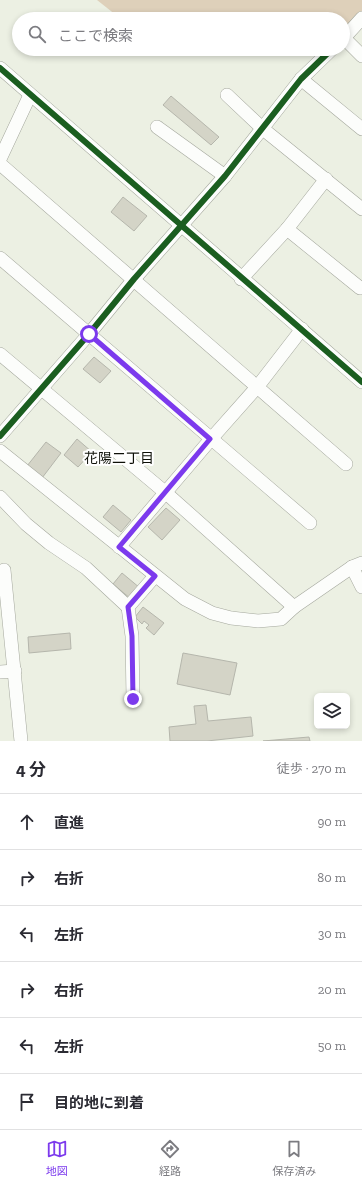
<!DOCTYPE html>
<html lang="ja">
<head>
<meta charset="utf-8">
<style>
	body { margin:0; font-family:"Zilla Slab","Noto Sans JP",serif; background:#f2f2f3; color:#2b2b33 }
	.controls { position:absolute; right:12px; bottom:12px; display:grid; overflow:hidden; border-radius:6px; box-shadow:0 2px 6px #0003 }
	.controls button { width:36px; height:36px; display:grid; place-items:center; padding:0; border:0; border-bottom:1px solid #e1e1e2; background:#fff; color:#2b2b33; font:20px sans-serif }
	.stop { position:absolute; width:12px; height:12px; margin:-9px; border:3px solid #7c3aed; border-radius:50%; background:#fff }
	.stop.end { background:#7c3aed; border-color:#fff; box-shadow:0 1px 4px #0008 }
	.list { margin:0; padding:0; list-style:none }
	h2 { display:flex; justify-content:space-between; align-items:center; height:52px; margin:0; padding:0 16px; font-size:17px }
	h2 small { font-size:13px; font-weight:400; color:#7c7c81 }
	.list li { display:grid; grid-template-columns:26px 1fr auto; gap:12px; align-items:center; box-sizing:border-box; height:56px; padding:0 16px; border-top:1px solid #e1e1e2 }
	.list b { display:block; font-size:15px; white-space:nowrap }
	.list em { font-size:13px; font-style:normal; color:#7c7c81 }
	.icon { flex:none; width:22px; height:22px; fill:none; stroke:currentColor; stroke-width:2; stroke-linecap:round; stroke-linejoin:round }
	.map { position:relative; flex:none; width:362px; height:741px; overflow:hidden }
	.search { position:absolute; background:#fff; box-shadow:0 2px 6px #0003; left:12px; right:12px; top:12px; height:44px; display:flex; align-items:center; gap:10px; box-sizing:border-box; padding:0 14px; border-radius:22px; color:#7c7c81; font-size:15px }
	.sheet { height:388px; background:#fff }
	nav { display:flex; justify-content:space-around; align-items:center; box-sizing:border-box; height:56px; border-top:1px solid #e1e1e2; background:#fff; font-size:11px; color:#7c7c81 }
	nav a { display:grid; justify-items:center; gap:2px }
	nav .on { color:#7c3aed }
	.map>svg:first-child { display:block }
	.forest { fill:#ded0ba }
	.building { fill:#d4d4c7; stroke:#b5b6ac }
	.lines { fill:none; stroke-linecap:round; stroke-linejoin:round }
	.street-casing { stroke:#a4a79d; stroke-width:14 }
	.street { stroke:#fcfdfb; stroke-width:13 }
	.cycleway-casing { stroke:#fff; stroke-width:8 }
	.cycleway { stroke:#1b5e20; stroke-width:6 }
	.route { stroke:#7c3aed; stroke-width:5 }
	.labels { text-anchor:middle; stroke-width:4; stroke-linejoin:round; paint-order:stroke }
	.neighbourhood-label { font-size:14px; fill:#0d0f07; stroke:#fff }
</style>
</head>
<body>
<div class="map">
<svg width="362" height="741" viewBox="0 0 362 741">
	<rect width="100%" height="100%" fill="#ecf0e3"/>
	<path class="forest" d="M97,0H362V26L343,33V19H121Z"/>
	<g class="building">
		<path d="M171,96L219,137L211,145L163,105Z"/>
		<path d="M123,197L147,216L134,231L111,212Z"/>
		<path d="M94,357L111,371L100,383L83,369Z"/>
		<path d="M77,439L92,452L78,467L64,455Z"/>
		<path d="M46,442L61,453L42,478L27,466Z"/>
		<path d="M113,505L131,520L121,532L103,517Z"/>
		<path d="M166,508L180,520L162,540L148,527Z"/>
		<path d="M122,573L140,588L131,599L113,584Z"/>
		<path d="M143,607L164,623L154,635L146,628L149,625L144,621L142,624L135,617Z"/>
		<path d="M70,633L71,649L29,653L28,637Z"/>
		<path d="M183,653L237,663L230,695L177,684Z"/>
		<path d="M206,705L208,721L251,717L253,736L207,741H170L169,727L196,724L194,706Z"/>
		<path d="M309,737L310,741H263Z"/>
	</g>
	<g class="lines">
		<defs>
			<g id="street">
				<path d="M344,38L362,56"/>
				<path d="M343,39L362,18"/>
				<path d="M0,68L362,382"/>
				<path d="M301,79L362,129"/>
				<path d="M227,95L263,129L362,209"/>
				<path d="M157,127L225,176"/>
				<path d="M0,159L30,95"/>
				<path d="M0,164L346,464"/>
				<path d="M287,229L360,288"/>
				<path d="M0,258L310,523"/>
				<path d="M241,279L287,229L326,179"/>
				<path d="M0,354L166,493L294,607"/>
				<path d="M0,436L89,334L134,279L225,176L301,79L332,49"/>
				<path d="M0,451L185,599L212,613L231,618L258,621L281,619L294,607L352,567L362,563"/>
				<path d="M0,497L26,524L49,543L86,568L128,607"/>
				<path d="M119,547L211,439L258,386L302,329"/>
				<path d="M352,567L362,587"/>
				<path d="M4,570L21,741"/>
				<path d="M0,672L15,671"/>
				<path d="M133,699L132,636L128,607L155,576"/>
			</g>
		</defs>
		<use href="#street" class="street-casing"/>
		<use href="#street" class="street"/>
		<defs>
			<g id="cycleway">
				<path d="M0,68L362,382"/>
				<path d="M0,436L89,334L134,279L225,176L301,79L332,49"/>
			</g>
		</defs>
		<use href="#cycleway" class="cycleway-casing"/>
		<use href="#cycleway" class="cycleway"/>
	</g>
	<g class="lines">
		<path class="route" d="M89,334L210,439L119,547L155,576L128,607L132,636L133,699"/>
	</g>
	<g class="labels">
		<g class="neighbourhood-label">
			<text x="119" y="463">花陽二丁目</text>
		</g>
	</g>
</svg>
<div class="controls">
<button><svg class="icon" aria-label="layers" viewBox="0 0 24 24"><path d="M12 4l9 5-9 5-9-5zM3 14l9 5 9-5"/></svg></button>
</div>
<div class="stop" style="left:89px;top:334px"></div>
<div class="stop end" style="left:133px;top:699px"></div>
<div class="search"><svg class="icon" aria-label="search" viewBox="0 0 24 24"><circle cx="10" cy="10" r="6"/><path d="M15 15l6 6"/></svg>ここで検索</div>
</div>
<section class="sheet">
<h2>4 分<small>徒歩 · 270 m</small></h2>
<ul class="list">
<li><svg class="icon" aria-label="ahead" viewBox="0 0 24 24"><path d="M12 20V5M6 11l6-6 6 6"/></svg><div><b>直進</b></div><em>90 m</em></li>
<li><svg class="icon" aria-label="right" viewBox="0 0 24 24"><path d="M7 20v-9h11M14 6l5 5-5 5"/></svg><div><b>右折</b></div><em>80 m</em></li>
<li><svg class="icon" aria-label="left" viewBox="0 0 24 24"><path d="M17 20v-9H6M10 6l-5 5 5 5"/></svg><div><b>左折</b></div><em>30 m</em></li>
<li><svg class="icon" aria-label="right" viewBox="0 0 24 24"><path d="M7 20v-9h11M14 6l5 5-5 5"/></svg><div><b>右折</b></div><em>20 m</em></li>
<li><svg class="icon" aria-label="left" viewBox="0 0 24 24"><path d="M17 20v-9H6M10 6l-5 5 5 5"/></svg><div><b>左折</b></div><em>50 m</em></li>
<li><svg class="icon" aria-label="arrive" viewBox="0 0 24 24"><path d="M6 21V4h12l-3 4 3 4H6"/></svg><div><b>目的地に到着</b></div></li>
</ul>
</section>
<nav>
<a class="on"><svg class="icon" aria-label="map" viewBox="0 0 24 24"><path d="M3 6l6-2 6 2 6-2v14l-6 2-6-2-6 2zM9 4v14M15 6v14"/></svg>地図</a>
<a><svg class="icon" aria-label="directions" viewBox="0 0 24 24"><path d="M12 3l9 9-9 9-9-9zM9 14v-3h6M13 9l2 2-2 2"/></svg>経路</a>
<a><svg class="icon" aria-label="saved" viewBox="0 0 24 24"><path d="M7 4h10v16l-5-4-5 4z"/></svg>保存済み</a>
</nav>
</body>
</html>
